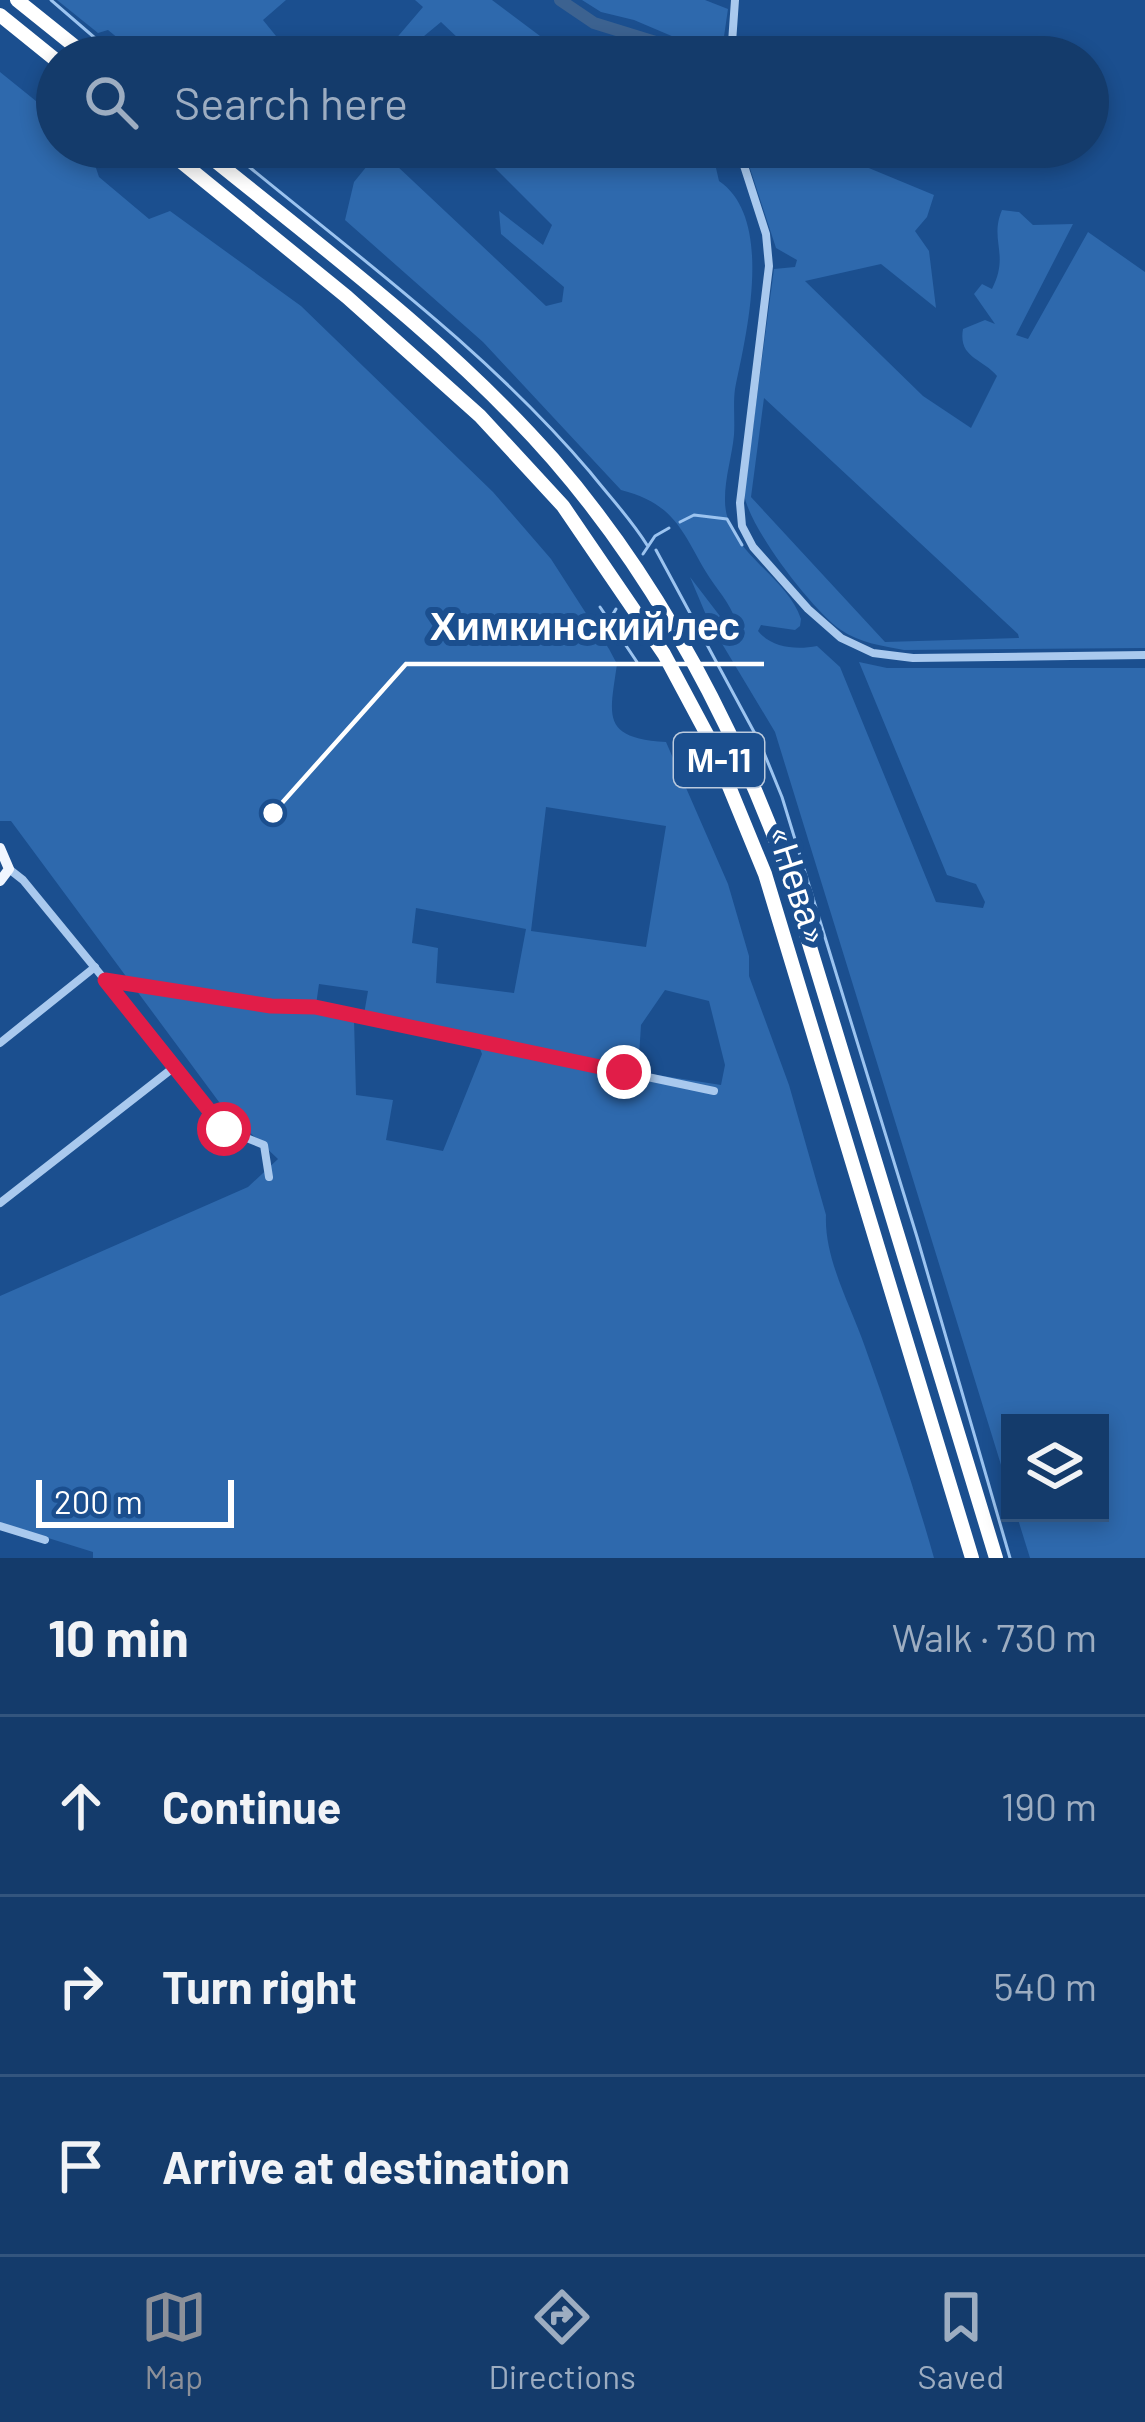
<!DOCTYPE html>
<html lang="en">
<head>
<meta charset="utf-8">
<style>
	body { margin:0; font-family:Barlow,sans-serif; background:#1d4271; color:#f1f3f6 }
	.controls { position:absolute; right:36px; bottom:36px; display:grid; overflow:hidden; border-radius:0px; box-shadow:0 6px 18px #0003 }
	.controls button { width:108px; height:108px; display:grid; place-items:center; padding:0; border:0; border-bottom:3px solid #33557e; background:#143b6b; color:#f1f3f6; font:60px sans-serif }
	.scale { position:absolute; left:36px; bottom:30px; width:198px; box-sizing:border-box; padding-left:12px; border:6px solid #fff; border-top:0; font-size:33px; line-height:42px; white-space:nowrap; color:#fff; -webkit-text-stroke:9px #1b4f8f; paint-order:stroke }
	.stop { position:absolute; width:36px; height:36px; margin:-27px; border:9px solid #e11d48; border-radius:50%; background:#fff }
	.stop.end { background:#e11d48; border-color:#fff; box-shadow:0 3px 12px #0008 }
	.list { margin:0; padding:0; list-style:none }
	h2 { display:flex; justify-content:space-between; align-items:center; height:156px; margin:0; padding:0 48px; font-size:51px }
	h2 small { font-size:39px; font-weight:400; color:#9dadc1 }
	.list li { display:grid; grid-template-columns:78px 1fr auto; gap:36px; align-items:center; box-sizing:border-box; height:180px; padding:0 48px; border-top:3px solid #33557e }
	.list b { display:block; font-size:45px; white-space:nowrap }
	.list em { font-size:39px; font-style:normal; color:#9dadc1 }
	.icon { flex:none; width:66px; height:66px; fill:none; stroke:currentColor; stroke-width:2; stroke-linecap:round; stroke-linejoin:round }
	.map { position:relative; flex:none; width:1145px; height:1558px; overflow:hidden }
	.search { position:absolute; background:#143b6b; box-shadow:0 6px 18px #0003; left:36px; right:36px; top:36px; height:132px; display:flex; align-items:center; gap:30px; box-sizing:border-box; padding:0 42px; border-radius:66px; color:#9dadc1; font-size:45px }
	.sheet { height:696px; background:#143b6b }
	nav { display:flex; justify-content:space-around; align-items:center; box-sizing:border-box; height:168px; border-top:3px solid #33557e; background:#143b6b; font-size:33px; color:#9dadc1 }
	nav a { display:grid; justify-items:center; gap:6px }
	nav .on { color:#8c9099 }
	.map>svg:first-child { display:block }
	.green { fill:#2e69ad; fill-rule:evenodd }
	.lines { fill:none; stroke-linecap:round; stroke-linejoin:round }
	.stream { stroke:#9cc4f0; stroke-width:3 }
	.river { stroke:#3c6290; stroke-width:12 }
	.minor { stroke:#a9c9ee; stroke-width:8 }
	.major { stroke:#f0f6ff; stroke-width:10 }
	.highway { stroke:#fff; stroke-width:14 }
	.route { stroke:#e11d48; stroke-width:15 }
	.labels { text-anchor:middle; stroke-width:12; stroke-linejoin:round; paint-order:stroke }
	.shield { fill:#1b4f8f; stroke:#bbcadd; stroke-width:3 }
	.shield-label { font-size:33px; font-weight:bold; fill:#fff }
	.street-label { font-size:36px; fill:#fff; stroke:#1b4f8f }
	.leader { fill:none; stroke:#fff; stroke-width:4.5 }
	.callout-dot { fill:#fff; stroke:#1b4f8f; stroke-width:4.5 }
	.callout-label { font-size:39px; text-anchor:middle; font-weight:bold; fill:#fff; stroke:#1b4f8f; stroke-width:12; stroke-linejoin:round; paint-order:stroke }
</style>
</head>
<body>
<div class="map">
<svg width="1145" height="1558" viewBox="0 0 1145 1558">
	<rect width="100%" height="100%" fill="#1b4f8f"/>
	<g class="green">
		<path d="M57,0H286L263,20L293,57H141L108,30L98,33Z"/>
		<path d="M415,0H492L568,57H478L441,22L412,46L394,41L423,7Z"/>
		<path d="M582,0H705L728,9L721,57L634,20L601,12Z"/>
		<path d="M0,72L57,118V147H89L99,177L149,219L170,211L301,306L493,492L551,559L609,649L617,664C610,715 600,738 666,742L728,884L749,956V976L789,1085L826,1215C824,1259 851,1306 865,1347C890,1417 914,1487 934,1558H93V1552L0,1523V1296L248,1187L278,1159L222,1106L11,821H0ZM546,807L666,826L646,947L531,931ZM416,908L526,929L514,993L436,983L438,948L412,943ZM319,984L368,991L363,1020L479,1046L482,1054L443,1151L386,1140L393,1100L356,1095L354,1019L315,1012ZM665,990L709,1001L725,1065L721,1085L638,1072L641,1025Z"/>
		<path d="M474,147H701L716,168L719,181C775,219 746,335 735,389C733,404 735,420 734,435C732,456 725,477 725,499C724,551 786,574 801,619L800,626L795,630L761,625L758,631C772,648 796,650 817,646L840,667L936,902L983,908L985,902L976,884L947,875L859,662L887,668H1145V1558H1030L1016,1513H1100V1423H1010V1494L775,732L709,622L690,577L726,624L736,621C729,601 717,590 706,572C681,529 674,504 621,490L483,342L345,220L354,182L380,150L546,306L562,302L564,287L501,234L499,211L543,245L552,225Z"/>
		<path d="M743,147H818L934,195L927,217L915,231L929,251L936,308L881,264L805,281L923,396L971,428L997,376C982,358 958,358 963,329L985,320L995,324L974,294L982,284L992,289C1010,254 989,241 1002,210L1019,212L1033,225L1073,224L1016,335L1028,339L1088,232L1145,272V648L904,650C883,646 860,643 841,630C813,611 749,528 744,494L774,269L795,267L797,260L776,248ZM764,398L1018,634L1019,638L885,642L751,497Z"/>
	</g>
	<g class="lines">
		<g class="stream">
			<path d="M51,0L117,57"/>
			<path d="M225,147C351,252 483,346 590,472C609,496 631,519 647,545"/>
			<path d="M680,522L694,515L727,519L742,545"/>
			<path d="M656,550L760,743L782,797L917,1237L1010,1558"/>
			<path d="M643,554L655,536L669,528"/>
			<path d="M600,607L637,662"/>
			<path d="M610,619L616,609"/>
		</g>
		<path class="river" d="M560,0L594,23L704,57"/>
		<g class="minor">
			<path d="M731,57L735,0"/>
			<path d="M738,147L766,234L769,266L740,503L742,526L753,547L808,609L841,638L873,653L913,658L1145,655"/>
			<path d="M9,869L23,880L105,980L271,1006L315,1007L714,1091"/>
			<path d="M106,981L224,1129L264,1145L269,1177"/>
			<path d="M0,1043L95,967"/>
			<path d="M0,1203L173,1068"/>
			<path d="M0,1526L45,1540"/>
		</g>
		<path class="major" d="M0,848L9,869L0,881"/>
		<g class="highway">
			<path d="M17,0L88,57"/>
			<path d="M0,15L57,61"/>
			<path d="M163,147L347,297L480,416L563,506L664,654L710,740L765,874L972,1558"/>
			<path d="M198,147C320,246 449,341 553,459C657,579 731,719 786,868L996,1558"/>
		</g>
	</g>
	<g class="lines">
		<path class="route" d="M224,1129L105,980L271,1006L315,1007L624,1072"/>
	</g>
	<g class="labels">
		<rect class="shield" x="674" y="733" width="90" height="54" rx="9"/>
		<g class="shield-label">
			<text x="719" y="772">М-11</text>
		</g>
		<g class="street-label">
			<text transform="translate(798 885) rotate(72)" y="13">«Нева»</text>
		</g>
	</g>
	<path class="leader" d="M273 813L406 664H764"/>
	<circle class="callout-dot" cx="273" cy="813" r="12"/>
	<g class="callout-label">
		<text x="585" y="640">Химкинский лес</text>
	</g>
</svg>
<div class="controls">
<button><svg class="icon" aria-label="layers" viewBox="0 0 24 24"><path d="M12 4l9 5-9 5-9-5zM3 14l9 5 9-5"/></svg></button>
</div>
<div class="scale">200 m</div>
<div class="stop" style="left:224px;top:1129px"></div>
<div class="stop end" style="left:624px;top:1072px"></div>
<div class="search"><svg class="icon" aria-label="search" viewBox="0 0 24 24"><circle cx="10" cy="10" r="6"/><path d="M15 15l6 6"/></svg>Search here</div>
</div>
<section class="sheet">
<h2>10 min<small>Walk · 730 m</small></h2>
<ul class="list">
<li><svg class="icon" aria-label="ahead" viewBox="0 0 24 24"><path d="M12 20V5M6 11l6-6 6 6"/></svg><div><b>Continue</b></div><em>190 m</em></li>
<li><svg class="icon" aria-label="right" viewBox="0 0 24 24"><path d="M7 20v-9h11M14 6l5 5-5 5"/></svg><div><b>Turn right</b></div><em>540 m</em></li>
<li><svg class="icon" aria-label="arrive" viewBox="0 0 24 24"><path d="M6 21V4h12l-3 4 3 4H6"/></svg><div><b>Arrive at destination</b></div></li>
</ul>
</section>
<nav>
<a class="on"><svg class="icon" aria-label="map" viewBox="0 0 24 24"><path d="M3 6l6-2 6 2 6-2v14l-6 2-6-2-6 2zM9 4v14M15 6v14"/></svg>Map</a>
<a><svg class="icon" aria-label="directions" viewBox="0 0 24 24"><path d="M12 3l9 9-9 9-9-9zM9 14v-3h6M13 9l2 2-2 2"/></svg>Directions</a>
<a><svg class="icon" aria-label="saved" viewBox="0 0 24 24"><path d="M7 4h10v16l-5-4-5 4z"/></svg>Saved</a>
</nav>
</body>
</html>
